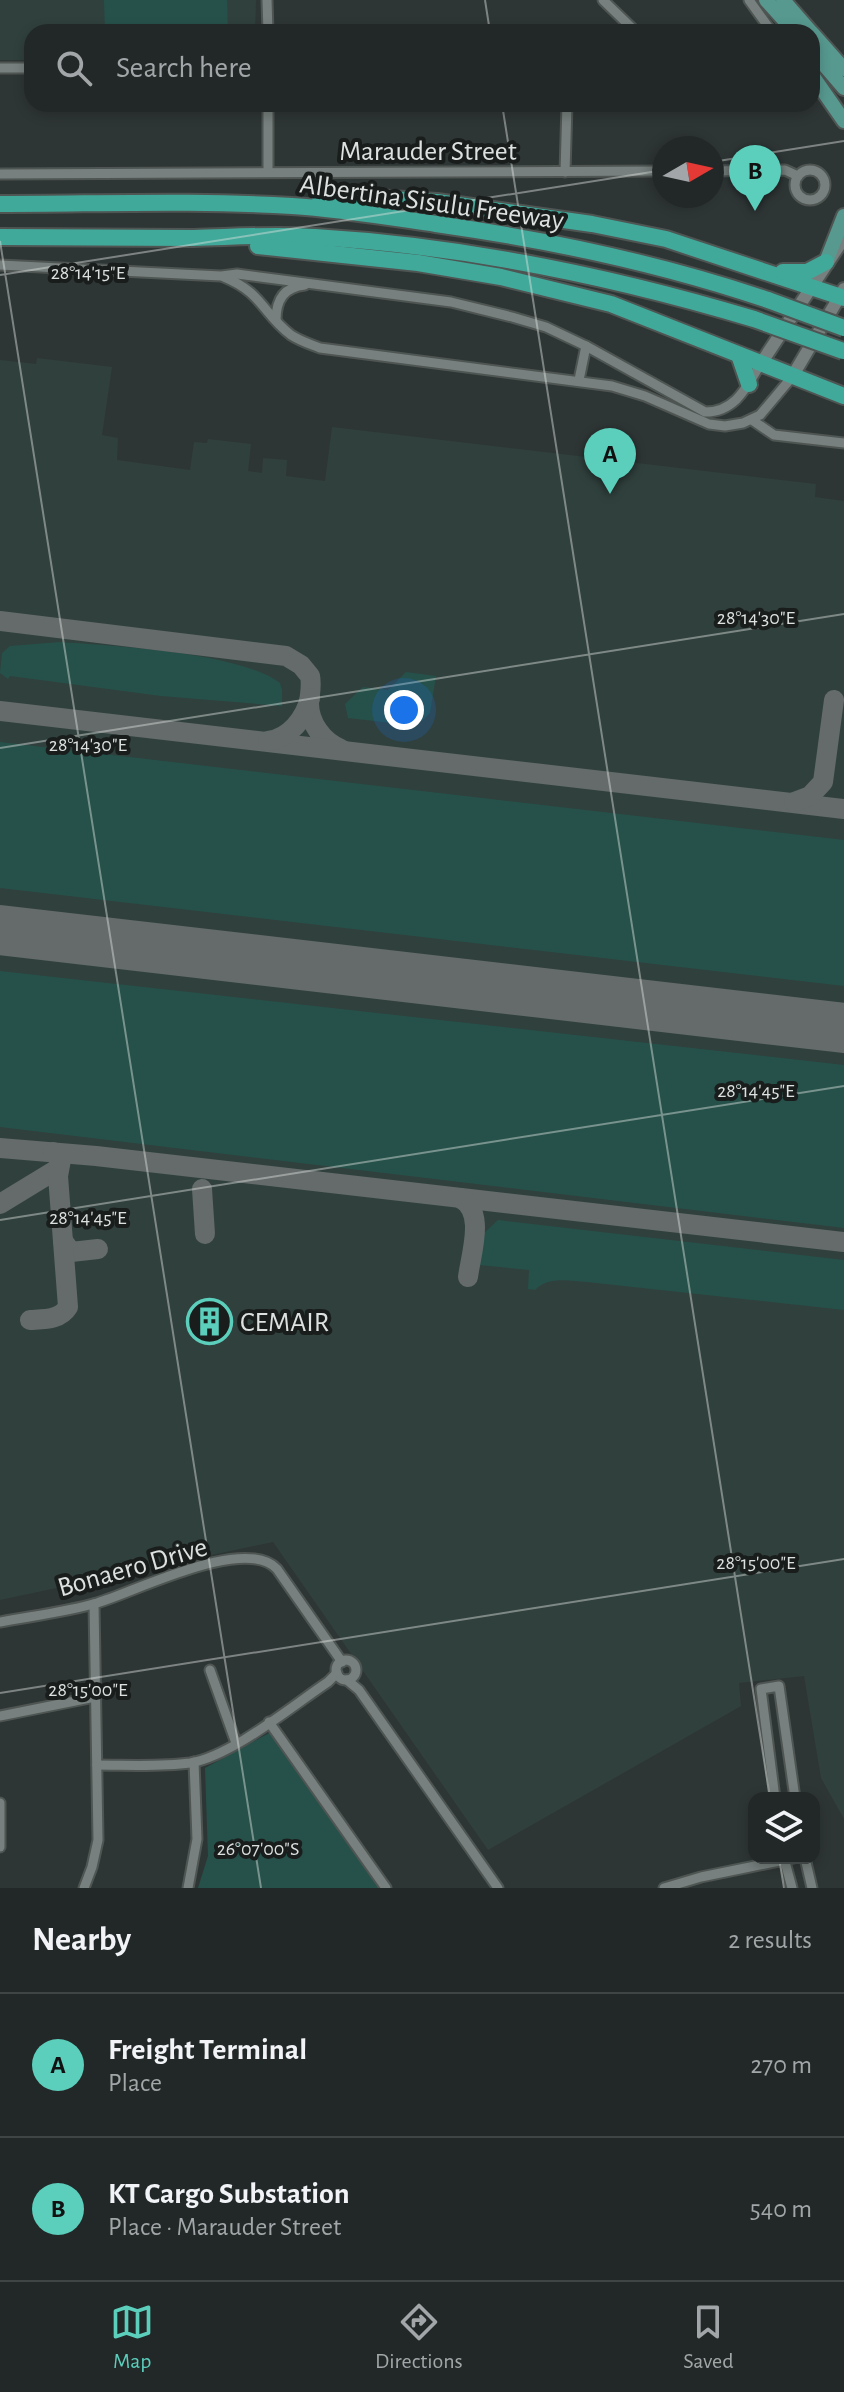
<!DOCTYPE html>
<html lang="en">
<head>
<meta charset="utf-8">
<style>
	body { margin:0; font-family:"Alegreya Sans",sans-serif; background:#2a3030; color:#f1f3f6 }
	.controls { position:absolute; right:24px; bottom:24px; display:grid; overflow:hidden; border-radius:16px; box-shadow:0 4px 12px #0003 }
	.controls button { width:72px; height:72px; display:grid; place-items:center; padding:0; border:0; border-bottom:2px solid #3f4445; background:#222828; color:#f1f3f6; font:40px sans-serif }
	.compass { position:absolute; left:652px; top:136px; width:72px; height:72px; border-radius:50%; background:#222828; box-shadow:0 4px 12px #0003; rotate:81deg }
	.you { position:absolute; left:404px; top:710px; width:28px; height:28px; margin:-20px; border:6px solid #fff; border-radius:50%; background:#1a73e8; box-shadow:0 0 0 12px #1a73e833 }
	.badge { display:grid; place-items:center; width:52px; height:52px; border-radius:50%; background:#5bcebc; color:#111; font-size:26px; font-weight:700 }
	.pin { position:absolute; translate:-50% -66px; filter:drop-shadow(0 2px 4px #0008) }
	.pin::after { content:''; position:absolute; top:42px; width:28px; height:24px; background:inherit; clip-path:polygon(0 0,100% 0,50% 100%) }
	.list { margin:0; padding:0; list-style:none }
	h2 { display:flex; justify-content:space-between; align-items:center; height:104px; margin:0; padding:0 32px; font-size:34px }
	h2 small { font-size:26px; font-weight:400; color:#a2a6a8 }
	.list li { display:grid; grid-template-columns:52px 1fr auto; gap:24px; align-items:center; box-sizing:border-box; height:144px; padding:0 32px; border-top:2px solid #3f4445 }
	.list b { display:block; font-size:30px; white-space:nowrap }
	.list p { margin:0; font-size:26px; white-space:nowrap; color:#a2a6a8 }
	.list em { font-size:26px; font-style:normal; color:#a2a6a8 }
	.icon { flex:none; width:44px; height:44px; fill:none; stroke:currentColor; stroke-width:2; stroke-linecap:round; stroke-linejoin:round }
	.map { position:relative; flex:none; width:844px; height:1888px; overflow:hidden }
	.search { position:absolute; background:#222828; box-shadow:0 4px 12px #0003; left:24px; right:24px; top:24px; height:88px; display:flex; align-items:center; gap:20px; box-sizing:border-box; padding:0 28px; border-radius:24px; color:#a2a6a8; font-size:30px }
	.sheet { height:392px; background:#222828 }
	nav { display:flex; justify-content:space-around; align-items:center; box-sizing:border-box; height:112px; border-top:2px solid #3f4445; background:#222828; font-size:22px; color:#a2a6a8 }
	nav a { display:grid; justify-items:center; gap:4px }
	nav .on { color:#5bcebc }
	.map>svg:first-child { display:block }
	.built { fill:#30403d }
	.green { fill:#26514a }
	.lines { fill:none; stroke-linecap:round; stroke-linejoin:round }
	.taxiway { stroke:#646b6a; stroke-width:20 }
	.runway { stroke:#646b6a; stroke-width:50 }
	.minor-casing { stroke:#4e5553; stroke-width:13 }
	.secondary-casing { stroke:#4e5553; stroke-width:16 }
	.primary-casing { stroke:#4e5553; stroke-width:18 }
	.motorway-casing { stroke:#4e5553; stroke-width:20 }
	.minor { stroke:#77807e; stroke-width:9 }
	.secondary { stroke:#77807e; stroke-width:12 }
	.primary { stroke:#57998f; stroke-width:14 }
	.motorway { stroke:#41a99a; stroke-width:16 }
	.motorway-bridge-casing { stroke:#4e5553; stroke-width:20; stroke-linecap:butt }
	.motorway-bridge { stroke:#41a99a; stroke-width:16 }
	.ticks { fill:none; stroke:#dde2e1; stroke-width:2; stroke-opacity:0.45 }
	.labels { text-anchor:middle; stroke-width:8; stroke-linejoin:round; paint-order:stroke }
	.street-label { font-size:28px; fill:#dde2e1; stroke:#191d1c }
	.poi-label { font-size:28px; fill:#dde2e1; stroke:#191d1c; text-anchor:start }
	.ticks-label { font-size:20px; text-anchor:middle; fill:#dde2e1; stroke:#191d1c; stroke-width:8; stroke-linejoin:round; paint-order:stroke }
</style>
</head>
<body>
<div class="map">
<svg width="844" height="1888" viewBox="0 0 844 1888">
	<rect width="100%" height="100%" fill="#2e3635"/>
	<g class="built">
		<path d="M0,0H256L255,32H32V60H0Z"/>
		<path d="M37,358L112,367L102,435L118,438L117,460L190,470L194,442L207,443L208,439L251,444L248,471L262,473L263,458L287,460L286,476L325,481L332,427L816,484L815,497L844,501V1819L821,1778L804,1676L739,1683L741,1706L488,1850L273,1542L0,1600V360L36,364Z"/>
	</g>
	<g class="green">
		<path d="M104,0H227L228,32H105Z"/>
		<path d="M60,642C115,646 238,652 280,683L282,690V706L161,696L10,676L8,679L0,673L2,653L10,646Z"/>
		<path d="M406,672L436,676L430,713L422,721L400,724L348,718L345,704L363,687L388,690Z"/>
		<path d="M0,742L844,840V986L0,888Z"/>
		<path d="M0,971L844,1065V1228L0,1127Z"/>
		<path d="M498,1220L844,1260V1310L587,1282C570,1281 548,1276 535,1290L528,1289L529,1270L479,1265L483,1234Z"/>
		<path d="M271,1732L379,1888H198L208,1856L205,1768Z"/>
	</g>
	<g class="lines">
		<g class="taxiway">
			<path d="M0,621L286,656L301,665L310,676C312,685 310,693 309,703C309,723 323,742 341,749"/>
			<path d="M0,711L844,809"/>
			<path d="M268,741C290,738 305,718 310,698"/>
			<path d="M794,802L810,796L823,782L834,700"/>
			<path d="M0,1148L96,1156L844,1242"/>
			<path d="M202,1189L205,1234"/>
			<path d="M460,1198C486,1211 471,1253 468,1277"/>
			<path d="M0,1204L59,1168"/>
			<path d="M63,1241L71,1252L98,1249"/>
			<path d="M30,1320C44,1319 60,1320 68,1307L58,1176L61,1160L53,1152"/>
		</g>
		<path class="runway" d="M0,930L844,1028"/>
		<defs>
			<g id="minor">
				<path d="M267,0L268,32"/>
				<path d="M603,0L636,32"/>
				<path d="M749,0L772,32"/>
				<path d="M0,68H32"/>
				<circle cx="810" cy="185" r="15"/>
				<path d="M712,171L785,170L798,176"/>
				<path d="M268,172V104"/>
				<path d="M565,172L567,104"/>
				<path d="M0,174L664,171"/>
				<path d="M0,265L221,276L237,274L451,302L512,317L546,327L586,346L705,412C735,412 746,388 760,365"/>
				<path d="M224,277C263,293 262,313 291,335C300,341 310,344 320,348L612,386L645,396L709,424L725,426L743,423L760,415L792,377"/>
				<path d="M276,320C276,300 284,287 305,285"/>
				<path d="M579,380L586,346"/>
				<path d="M752,420L774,435L844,443"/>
				<path d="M0,1622C32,1616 66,1612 97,1603C135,1592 245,1535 277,1569L342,1662"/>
				<circle cx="346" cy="1670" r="10"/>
				<path d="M210,1670L236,1743"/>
				<path d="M347,1680L359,1690L498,1888"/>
				<path d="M0,1716L95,1697"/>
				<path d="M269,1722L386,1888"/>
				<path d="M97,1765C127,1765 160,1767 190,1763C232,1756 292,1706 328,1682L337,1673"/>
				<path d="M775,1798L761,1689L779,1686L795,1798"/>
				<path d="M0,1803V1847"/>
				<path d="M784,1858L792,1888"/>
				<path d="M805,1858L812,1888"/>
				<path d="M84,1888L92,1867L98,1840L94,1604"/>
				<path d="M188,1888L197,1839L194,1762"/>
				<path d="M664,1888L701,1877L794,1858"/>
			</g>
			<g id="secondary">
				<path d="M760,365L844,238"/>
				<path d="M792,377L844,289"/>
			</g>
			<g id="primary">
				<path d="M766,0L795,32"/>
				<path d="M783,0L811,32"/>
				<path d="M812,33L844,69"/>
				<path d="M812,51L844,88"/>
				<path d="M812,75L844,121"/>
				<path d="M826,262L844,216"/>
			</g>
			<g id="motorway">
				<path d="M320,201L375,198L437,202L592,224L666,239L844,298"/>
				<path d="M0,204C97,204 195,200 292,206C341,209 388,217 436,224C549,240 659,263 768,300"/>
				<path d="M0,237C65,237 129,238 194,238C234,237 275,234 315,237C464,246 611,276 754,319"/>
				<path d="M258,246L418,263L501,277L611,304L844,396"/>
				<path d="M783,272H807L826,262"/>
				<path d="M739,355L749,384"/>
			</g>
		</defs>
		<use href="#minor" class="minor-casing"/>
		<use href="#secondary" class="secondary-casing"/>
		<use href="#primary" class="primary-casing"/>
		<use href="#motorway" class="motorway-casing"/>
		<use href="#minor" class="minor"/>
		<use href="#secondary" class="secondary"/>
		<use href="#primary" class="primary"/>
		<use href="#motorway" class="motorway"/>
		<defs>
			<g id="motorway-bridge">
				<path d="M768,300L844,328"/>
				<path d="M754,319L843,351"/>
			</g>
		</defs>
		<use href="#motorway-bridge" class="motorway-bridge-casing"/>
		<use href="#motorway-bridge" class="motorway-bridge"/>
	</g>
	<path class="ticks" d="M485,0L490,32M502,104L770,1798M712,162L844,141M0,241L261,1888M0,275L664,170M0,748L844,614M0,1220L844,1086M0,1693L844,1559M779,1858L784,1888"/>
	<defs>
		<symbol id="building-ring" viewBox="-11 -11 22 22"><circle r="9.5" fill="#191d1c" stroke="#5bcebc" stroke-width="1.5"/><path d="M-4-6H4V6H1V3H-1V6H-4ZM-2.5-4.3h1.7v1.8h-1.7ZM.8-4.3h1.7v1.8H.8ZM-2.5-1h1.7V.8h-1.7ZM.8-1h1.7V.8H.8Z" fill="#5bcebc"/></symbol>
	</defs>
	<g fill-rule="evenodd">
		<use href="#building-ring" x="184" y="1296" width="51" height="51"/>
	</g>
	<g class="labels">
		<g class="street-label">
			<text x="428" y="160">Marauder Street</text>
			<text transform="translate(432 201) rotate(8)" y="10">Albertina Sisulu Freeway</text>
			<text transform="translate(132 1566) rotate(-16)" y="10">Bonaero Drive</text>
		</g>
		<g class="poi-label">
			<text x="240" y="1331">CEMAIR</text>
		</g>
	</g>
	<g class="ticks-label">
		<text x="88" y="279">28°14'15"E</text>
		<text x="756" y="624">28°14'30"E</text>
		<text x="88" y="751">28°14'30"E</text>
		<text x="756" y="1097">28°14'45"E</text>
		<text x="88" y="1224">28°14'45"E</text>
		<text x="756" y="1569">28°15'00"E</text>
		<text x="88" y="1696">28°15'00"E</text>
		<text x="258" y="1855">26°07'00"S</text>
	</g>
</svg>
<div class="controls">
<button><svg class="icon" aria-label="layers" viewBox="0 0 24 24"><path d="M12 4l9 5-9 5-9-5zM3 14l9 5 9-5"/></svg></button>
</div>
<svg class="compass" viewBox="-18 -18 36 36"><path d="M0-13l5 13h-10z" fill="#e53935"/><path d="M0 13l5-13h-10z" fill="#a2a6a8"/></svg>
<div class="you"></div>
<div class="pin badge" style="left:610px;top:494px">A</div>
<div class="pin badge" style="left:755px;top:211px">B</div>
<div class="search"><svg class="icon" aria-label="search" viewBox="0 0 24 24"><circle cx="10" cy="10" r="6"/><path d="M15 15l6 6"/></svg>Search here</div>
</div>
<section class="sheet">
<h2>Nearby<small>2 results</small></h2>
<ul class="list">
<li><span class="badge">A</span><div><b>Freight Terminal</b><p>Place</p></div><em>270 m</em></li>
<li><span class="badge">B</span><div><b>KT Cargo Substation</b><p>Place · Marauder Street</p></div><em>540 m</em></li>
</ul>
</section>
<nav>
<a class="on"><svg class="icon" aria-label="map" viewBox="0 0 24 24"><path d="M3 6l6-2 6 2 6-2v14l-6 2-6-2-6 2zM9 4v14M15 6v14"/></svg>Map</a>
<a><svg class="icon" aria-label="directions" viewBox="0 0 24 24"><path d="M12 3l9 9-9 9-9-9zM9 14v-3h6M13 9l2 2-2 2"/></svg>Directions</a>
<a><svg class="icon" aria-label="saved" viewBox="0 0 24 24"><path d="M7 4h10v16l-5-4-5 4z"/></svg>Saved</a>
</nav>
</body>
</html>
